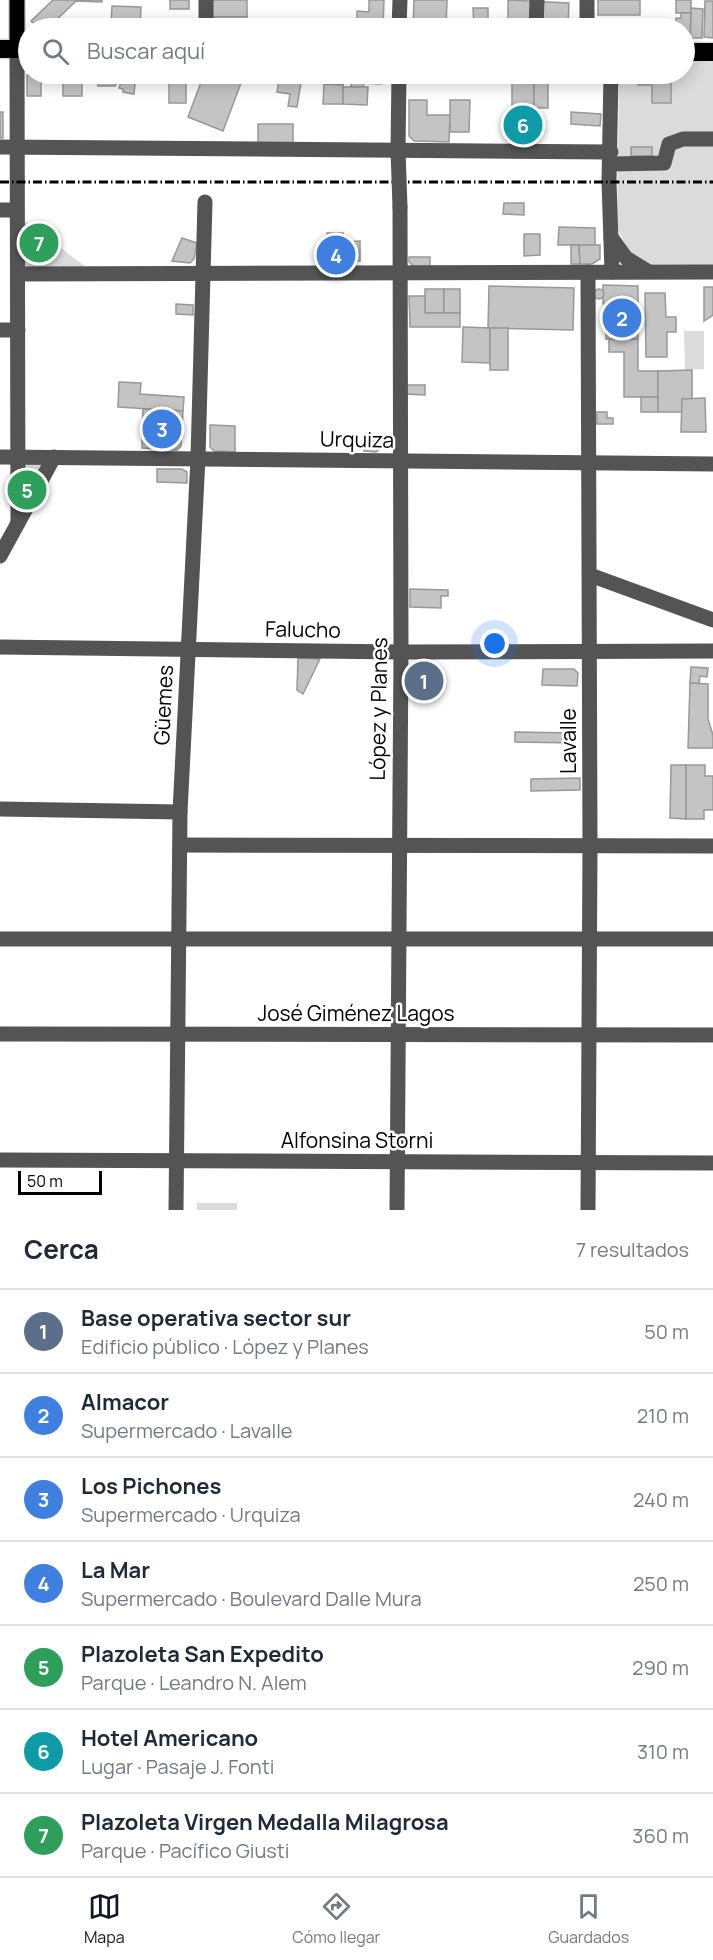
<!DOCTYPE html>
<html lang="es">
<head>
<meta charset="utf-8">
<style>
	body { margin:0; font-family:Manrope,sans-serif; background:#f6f6f7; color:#1f2937 }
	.scale { position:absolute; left:18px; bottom:15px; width:84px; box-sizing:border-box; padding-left:6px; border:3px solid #000; border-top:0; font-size:16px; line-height:21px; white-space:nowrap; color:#000; -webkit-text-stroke:4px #fff; paint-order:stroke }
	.you { position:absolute; left:495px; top:644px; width:21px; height:21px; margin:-15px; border:4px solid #fff; border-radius:50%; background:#1a73e8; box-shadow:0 0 0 9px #1a73e833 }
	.badge { display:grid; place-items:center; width:39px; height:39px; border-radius:50%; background:#111827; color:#fff; font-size:20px; font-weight:700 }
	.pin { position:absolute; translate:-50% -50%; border:3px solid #fff; box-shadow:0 2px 6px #0006 }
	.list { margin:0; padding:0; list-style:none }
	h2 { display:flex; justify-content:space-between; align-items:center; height:78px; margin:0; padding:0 24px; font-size:26px }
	h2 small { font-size:20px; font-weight:400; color:#747a83 }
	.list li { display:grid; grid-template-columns:39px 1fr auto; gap:18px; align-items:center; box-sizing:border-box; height:84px; padding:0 24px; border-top:2px solid #e0e1e3 }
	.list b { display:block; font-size:22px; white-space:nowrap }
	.list p { margin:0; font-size:20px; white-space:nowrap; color:#747a83 }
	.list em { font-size:20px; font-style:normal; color:#747a83 }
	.icon { flex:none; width:33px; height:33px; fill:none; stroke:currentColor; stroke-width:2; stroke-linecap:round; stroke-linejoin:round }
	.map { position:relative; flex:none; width:713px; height:1210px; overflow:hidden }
	.search { position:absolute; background:#fff; box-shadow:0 3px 15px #0003; left:18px; right:18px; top:18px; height:66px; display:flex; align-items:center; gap:15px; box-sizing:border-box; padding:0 21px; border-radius:33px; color:#747a83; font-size:22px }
	.sheet { height:666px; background:#fff }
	nav { display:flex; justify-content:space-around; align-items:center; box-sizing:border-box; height:84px; border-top:2px solid #e0e1e3; background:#fff; font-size:16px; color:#747a83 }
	nav a { display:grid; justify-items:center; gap:3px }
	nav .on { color:#111827 }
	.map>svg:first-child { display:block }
	.green { fill:#dbdbdb }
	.building { fill:#c4c4c4; stroke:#989898; stroke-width:1.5 }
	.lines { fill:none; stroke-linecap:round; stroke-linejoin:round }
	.major-casing { stroke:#dbdbdb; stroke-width:18 }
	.highway-casing { stroke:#dbdbdb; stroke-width:21 }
	.minor { stroke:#545454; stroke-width:15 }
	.major { stroke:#000; stroke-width:15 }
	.highway { stroke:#000; stroke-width:18 }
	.rail { stroke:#000; stroke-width:3; stroke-dasharray:9 3 1.5 3; stroke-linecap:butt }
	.minor-bridge { stroke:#545454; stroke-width:15 }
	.labels { text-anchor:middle; stroke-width:5; stroke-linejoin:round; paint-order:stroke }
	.street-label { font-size:21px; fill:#000; stroke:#fff }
</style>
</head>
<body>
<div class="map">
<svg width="713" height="1210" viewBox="0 0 713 1210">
	<rect width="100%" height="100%" fill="#fff"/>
	<g class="green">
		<path d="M685,57L713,58V267H654L630,252L617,229L619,74H684Z"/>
		<path d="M23,219L91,271H22Z"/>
		<path d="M684,331H704V369L685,370Z"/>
		<path d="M18,457H54L18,523Z"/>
		<rect x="197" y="1203" width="40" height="7"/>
	</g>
	<g class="building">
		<path d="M53,0H102V2L76,1L48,28H39L31,21Z"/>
		<rect x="170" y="0" width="19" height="9"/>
		<rect x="212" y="0" width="35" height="17"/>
		<path d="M369,0H384L383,28H364V23L357,22V11L369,12Z"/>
		<path d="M414,0H447L446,28H413Z"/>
		<path d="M508,0L569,3L568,28H544L545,22H528V28H508Z"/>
		<rect x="598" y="0" width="42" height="15"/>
		<rect x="676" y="0" width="15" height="13"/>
		<path d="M705,1H713V38L704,37Z"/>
		<path d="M112,6L141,7L140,26L111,25Z"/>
		<path d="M473,8H488V28H474Z"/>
		<path d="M691,8L703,9L702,38H690Z"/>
		<path d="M681,13H691L690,38H684V28H676V18H681Z"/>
		<rect x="212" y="17" width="35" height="11"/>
		<rect x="596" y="19" width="40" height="9"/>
		<rect x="63" y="74" width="19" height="22"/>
		<path d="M97,74H136L134,94L123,92V89L119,88L121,82L118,81L115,86H98Z"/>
		<path d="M136,74H154L152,78H135Z"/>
		<rect x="169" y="74" width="17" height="5"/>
		<path d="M204,74H216L241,83L223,131L188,117Z"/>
		<path d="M280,74L299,75L298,82L301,83L297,107L288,106L290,94L277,92Z"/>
		<path d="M335,74H343V85H334Z"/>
		<path d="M352,74H381V84L364,83L363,88L351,87Z"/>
		<rect x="512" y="74" width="22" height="68"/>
		<path d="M558,74H583L582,76L558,75Z"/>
		<path d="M583,74H595V77L582,76Z"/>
		<path d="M27,75L41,76V96H27Z"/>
		<path d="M638,75L671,76V103H652V85H638Z"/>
		<rect x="169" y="79" width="17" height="24"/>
		<rect x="534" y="80" width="14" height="28"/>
		<path d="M324,84L343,85V104H323Z"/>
		<path d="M343,87H368L367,105L343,104Z"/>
		<path d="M409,100H427V115H450L449,142L414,141L409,136Z"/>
		<path d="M450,100H470L469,132H450Z"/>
		<rect x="0" y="112" width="3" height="26"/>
		<path d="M571,112L601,114L600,126L571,124Z"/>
		<path d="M258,124H293V146L258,145Z"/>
		<rect x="631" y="147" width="21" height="9"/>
		<path d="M504,203H524V215L503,214Z"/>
		<path d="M559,227L595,228V245H558Z"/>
		<path d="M327,233H343V261H323V242H327Z"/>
		<path d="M524,234H540V255L524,256Z"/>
		<path d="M182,238L197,243L194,259L190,263L172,261Z"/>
		<path d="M360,241V261H343V242Z"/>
		<path d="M571,245H579L580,264H571Z"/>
		<path d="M579,245H600V259L592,264H580Z"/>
		<path d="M409,257H430V268H416L409,262Z"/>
		<path d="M603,285L638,286V339H606V304H603Z"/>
		<path d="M489,286L574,288L573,330L488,328Z"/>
		<path d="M704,287H713V315L704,321Z"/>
		<circle cx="599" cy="294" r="5"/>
		<rect x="425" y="289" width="19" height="24"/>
		<rect x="444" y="289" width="16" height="24"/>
		<path d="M645,293H665L666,317H676V332H667V357H646Z"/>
		<path d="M409,296H425V313H460V327H410Z"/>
		<path d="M176,304L193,305V315L176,314Z"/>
		<path d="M463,327L490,328V363L462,362Z"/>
		<rect x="490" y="328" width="18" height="42"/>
		<path d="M609,339H638V371H658V397H624V352H609Z"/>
		<path d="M692,370V399H682V412H658V371Z"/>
		<path d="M119,382L141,383L140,394L184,397L183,411L118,407Z"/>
		<path d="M405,385H425V395L404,394Z"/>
		<rect x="641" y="397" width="17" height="15"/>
		<path d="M705,398L706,432H681L682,399Z"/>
		<path d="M143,409L183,411L181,446L177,450L142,448Z"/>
		<path d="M597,412H607V418H613V424H597Z"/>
		<path d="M210,425L235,426V452L214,451L210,447Z"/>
		<path d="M364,434L382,435V447L376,452L364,451Z"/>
		<path d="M157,469H182L187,472V483L157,482Z"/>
		<path d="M410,589L448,590V596H441V608L410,607Z"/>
		<path d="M298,658L320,659L303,694L297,690Z"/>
		<path d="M424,664H434V691H414V672H420V667Z"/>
		<path d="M691,667L708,668L707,677L700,676L699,684L690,683Z"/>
		<path d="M543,669H574L578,673L577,686L542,685Z"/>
		<path d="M690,683L708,684V719L713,735V748H688Z"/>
		<path d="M515,732L575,733V743L515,742Z"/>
		<path d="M671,765H686V819L670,818Z"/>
		<path d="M686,765H705V776H713V810H704V819H686Z"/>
		<path d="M580,778V790L531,791V779Z"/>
	</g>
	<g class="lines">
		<defs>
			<path id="major" d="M17,49V0"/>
			<g id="highway">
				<path d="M0,49H28"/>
				<path d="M684,52H713"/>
			</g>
		</defs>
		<use href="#major" class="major-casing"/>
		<use href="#highway" class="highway-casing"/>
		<g class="minor">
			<path d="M206,0V28"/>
			<path d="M399,28L400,0"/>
			<path d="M536,28L537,0"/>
			<path d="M587,28V0"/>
			<path d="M17,49L18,523"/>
			<path d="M611,74L609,182L612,272"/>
			<path d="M0,147L611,152"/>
			<path d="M398,150L399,74"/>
			<path d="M611,164L664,163L669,144L683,139H713"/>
			<path d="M0,210H17"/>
			<path d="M611,237L626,258L647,271"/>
			<path d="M18,274L713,272"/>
			<path d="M0,330H18"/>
			<path d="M0,457L713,464"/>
			<path d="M0,556L54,457"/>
			<path d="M590,575L713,620"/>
			<path d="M0,647L401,652L713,651"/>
			<path d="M0,809L180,812"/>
			<path d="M181,845L713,846"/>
			<path d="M0,939H713"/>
			<path d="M0,1034L713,1035"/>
			<path d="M0,1160L713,1163"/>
			<path d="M176,1210L180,812L198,458L205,202"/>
			<path d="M397,1210L401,652L400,207"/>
			<path d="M588,1210L590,846L588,272"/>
		</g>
		<use href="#major" class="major"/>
		<use href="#highway" class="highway"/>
		<path class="rail" d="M0,182H713"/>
		<path class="minor-bridge" d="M398,150L400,207"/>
	</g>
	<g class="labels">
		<g class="street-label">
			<text transform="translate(357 440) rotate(1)" y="7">Urquiza</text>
			<text transform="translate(303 630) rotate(1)" y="7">Falucho</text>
			<text transform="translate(164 705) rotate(-87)" y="7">Güemes</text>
			<text transform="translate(379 709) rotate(-89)" y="7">López y Planes</text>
			<text transform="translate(569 741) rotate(-90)" y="7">Lavalle</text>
			<text x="356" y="1021">José Giménez Lagos</text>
			<text x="357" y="1148">Alfonsina Storni</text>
		</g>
	</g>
</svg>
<div class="scale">50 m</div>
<div class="you"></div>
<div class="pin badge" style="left:424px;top:681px;background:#5c6f8a">1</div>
<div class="pin badge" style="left:622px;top:318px;background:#3f7fe0">2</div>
<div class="pin badge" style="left:162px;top:429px;background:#3f7fe0">3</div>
<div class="pin badge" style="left:336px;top:255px;background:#3f7fe0">4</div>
<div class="pin badge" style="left:27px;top:490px;background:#2e9e5b">5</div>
<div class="pin badge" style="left:523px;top:125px;background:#0f9aa8">6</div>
<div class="pin badge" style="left:39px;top:243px;background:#2e9e5b">7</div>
<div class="search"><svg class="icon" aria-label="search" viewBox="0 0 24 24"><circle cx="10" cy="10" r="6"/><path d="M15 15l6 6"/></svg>Buscar aquí</div>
</div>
<section class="sheet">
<h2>Cerca<small>7 resultados</small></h2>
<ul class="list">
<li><span class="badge" style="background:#5c6f8a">1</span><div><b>Base operativa sector sur</b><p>Edificio público · López y Planes</p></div><em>50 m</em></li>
<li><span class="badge" style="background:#3f7fe0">2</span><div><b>Almacor</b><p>Supermercado · Lavalle</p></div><em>210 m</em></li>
<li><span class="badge" style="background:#3f7fe0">3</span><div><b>Los Pichones</b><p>Supermercado · Urquiza</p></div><em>240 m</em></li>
<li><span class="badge" style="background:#3f7fe0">4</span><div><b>La Mar</b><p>Supermercado · Boulevard Dalle Mura</p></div><em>250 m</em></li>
<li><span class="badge" style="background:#2e9e5b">5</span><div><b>Plazoleta San Expedito</b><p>Parque · Leandro N. Alem</p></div><em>290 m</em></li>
<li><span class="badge" style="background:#0f9aa8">6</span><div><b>Hotel Americano</b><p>Lugar · Pasaje J. Fonti</p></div><em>310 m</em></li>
<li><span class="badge" style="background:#2e9e5b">7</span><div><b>Plazoleta Virgen Medalla Milagrosa</b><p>Parque · Pacífico Giusti</p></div><em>360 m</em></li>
</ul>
</section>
<nav>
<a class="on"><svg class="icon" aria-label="map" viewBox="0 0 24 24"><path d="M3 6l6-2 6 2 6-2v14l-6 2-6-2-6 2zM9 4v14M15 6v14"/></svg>Mapa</a>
<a><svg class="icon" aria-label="directions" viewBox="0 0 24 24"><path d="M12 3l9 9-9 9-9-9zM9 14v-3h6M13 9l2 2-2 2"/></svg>Cómo llegar</a>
<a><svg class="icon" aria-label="saved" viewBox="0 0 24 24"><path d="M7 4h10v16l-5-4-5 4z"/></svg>Guardados</a>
</nav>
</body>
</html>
